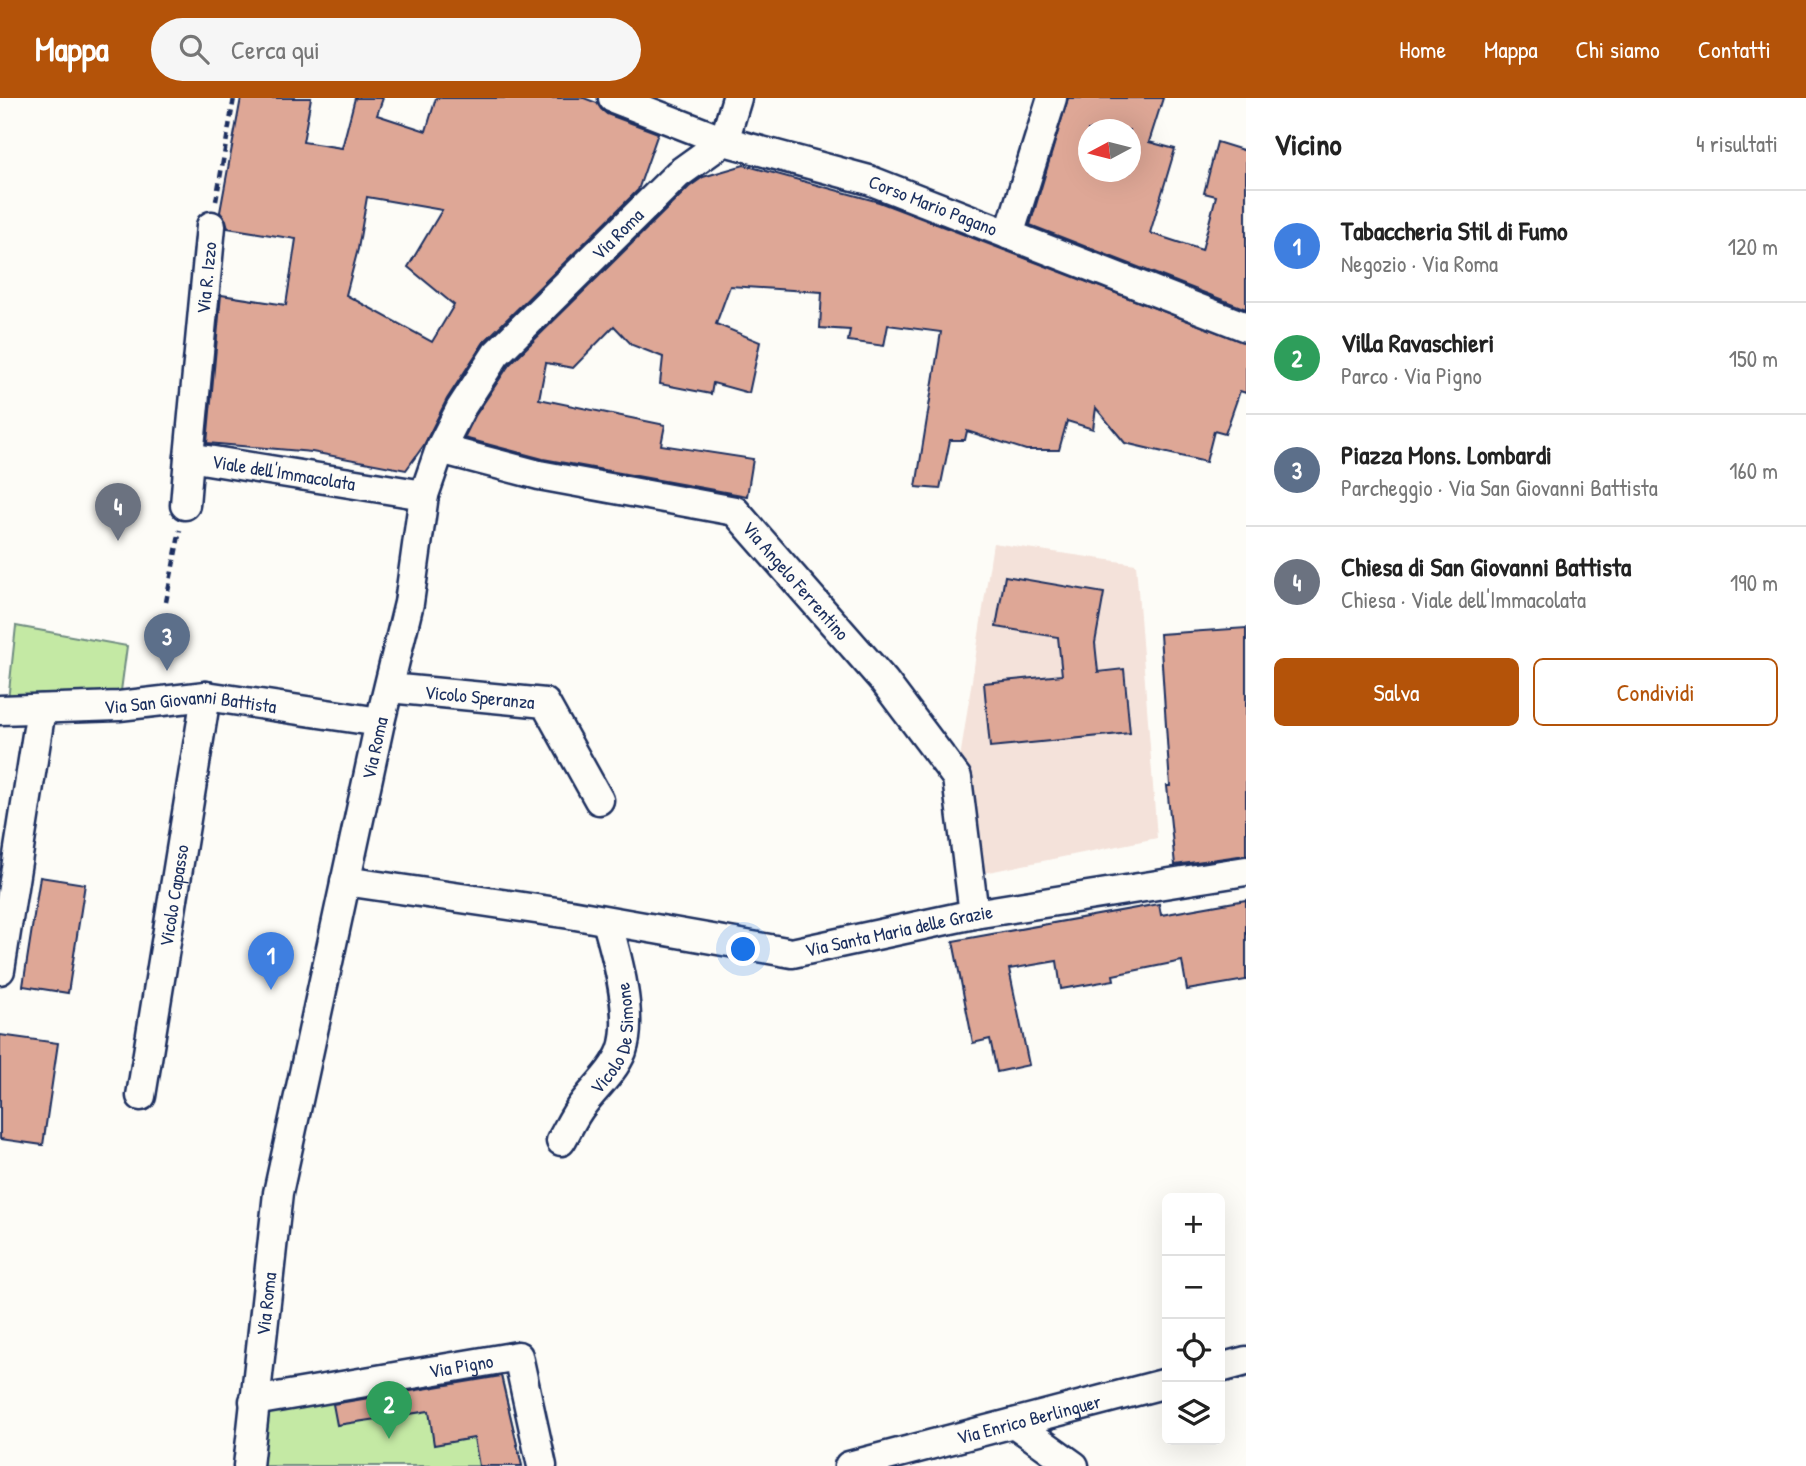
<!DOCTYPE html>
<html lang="it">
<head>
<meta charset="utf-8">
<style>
	body { margin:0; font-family:"Patrick Hand",sans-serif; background:#f6f6f6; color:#222 }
	.controls { position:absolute; right:21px; bottom:21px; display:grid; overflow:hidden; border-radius:10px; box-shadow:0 7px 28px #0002 }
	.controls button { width:63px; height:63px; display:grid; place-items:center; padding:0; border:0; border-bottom:2px solid #e0e0e0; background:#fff; color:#222; font:35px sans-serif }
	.compass { position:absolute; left:1078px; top:21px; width:63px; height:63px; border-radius:50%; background:#fff; box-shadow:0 7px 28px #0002; rotate:263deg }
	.you { position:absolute; left:744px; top:852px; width:24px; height:24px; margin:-18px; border:5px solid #fff; border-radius:50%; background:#1a73e8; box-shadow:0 0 0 10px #1a73e833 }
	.badge { display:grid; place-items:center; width:46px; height:46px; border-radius:50%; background:#b45309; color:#fff; font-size:23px; font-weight:700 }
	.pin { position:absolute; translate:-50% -58px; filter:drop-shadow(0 2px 4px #0008) }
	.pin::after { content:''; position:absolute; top:37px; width:24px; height:21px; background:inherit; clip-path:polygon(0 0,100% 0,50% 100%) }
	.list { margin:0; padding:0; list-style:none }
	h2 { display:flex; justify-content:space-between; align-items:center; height:91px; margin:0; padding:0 28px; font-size:30px }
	h2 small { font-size:23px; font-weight:400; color:#767676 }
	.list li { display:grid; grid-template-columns:46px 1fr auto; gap:21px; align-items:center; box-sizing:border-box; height:112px; padding:0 28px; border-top:2px solid #e0e0e0 }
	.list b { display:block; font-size:26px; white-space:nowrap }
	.list p { margin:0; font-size:23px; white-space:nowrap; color:#767676 }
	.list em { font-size:23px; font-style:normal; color:#767676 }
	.actions { display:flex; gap:14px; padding:21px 28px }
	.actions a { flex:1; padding:16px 0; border:2px solid #b45309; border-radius:10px; text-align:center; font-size:24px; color:#b45309 }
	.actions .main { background:#b45309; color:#fff }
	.icon { flex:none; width:38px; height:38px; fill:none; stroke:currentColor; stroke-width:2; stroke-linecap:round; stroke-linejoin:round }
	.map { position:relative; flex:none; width:1246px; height:1368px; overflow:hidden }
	header { display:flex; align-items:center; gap:42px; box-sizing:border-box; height:98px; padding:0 35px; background:#b45309; color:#fff }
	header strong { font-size:33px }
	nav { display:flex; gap:38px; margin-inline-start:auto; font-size:24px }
	.search { width:490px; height:63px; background:#f6f6f6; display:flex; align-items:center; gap:18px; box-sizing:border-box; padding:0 24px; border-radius:38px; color:#767676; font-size:26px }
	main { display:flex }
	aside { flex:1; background:#fff }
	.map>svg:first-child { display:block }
	.built { fill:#f4e2da }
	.green { fill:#c4e9a4; stroke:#708c81; stroke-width:2 }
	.building { fill:#dea796; stroke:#1b2f5e; stroke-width:2; fill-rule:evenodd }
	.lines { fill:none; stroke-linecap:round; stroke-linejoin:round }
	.street-casing { stroke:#1b2f5e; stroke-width:33 }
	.path { stroke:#1b2f5e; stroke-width:4.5; stroke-dasharray:7 5; stroke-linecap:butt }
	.street { stroke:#fdfcf7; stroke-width:28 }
	.labels { text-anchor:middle; stroke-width:5; stroke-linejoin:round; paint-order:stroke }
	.street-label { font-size:19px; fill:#1b2f5e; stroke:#fdfcf7 }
</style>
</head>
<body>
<header>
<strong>Mappa</strong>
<div class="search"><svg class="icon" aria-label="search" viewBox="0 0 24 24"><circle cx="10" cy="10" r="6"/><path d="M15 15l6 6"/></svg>Cerca qui</div>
<nav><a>Home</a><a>Mappa</a><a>Chi siamo</a><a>Contatti</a></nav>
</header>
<main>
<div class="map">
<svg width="1246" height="1368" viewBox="0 0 1246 1368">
	<rect width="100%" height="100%" fill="#fdfcf7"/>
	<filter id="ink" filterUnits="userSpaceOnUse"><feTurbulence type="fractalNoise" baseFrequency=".0143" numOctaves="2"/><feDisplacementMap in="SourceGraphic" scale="14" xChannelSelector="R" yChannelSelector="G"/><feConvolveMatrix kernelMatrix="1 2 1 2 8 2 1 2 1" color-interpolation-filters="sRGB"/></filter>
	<g filter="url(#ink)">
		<path class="built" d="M993,445L1136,466L1157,740L969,778L957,680Z"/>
		<g class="green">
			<path d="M16,528L127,548L119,608L7,612Z"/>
			<path d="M499,1268L522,1368H261L263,1314Z"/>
		</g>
		<g class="building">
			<path d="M241,0H311L303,44L342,50L355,0H383L377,17L426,33L436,0H584L597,5L601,11L607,16L658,35L638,92L484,244L447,301L424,347L406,372L312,354L207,345L221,197L286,207L296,141L228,130L226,122L220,114ZM367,99L442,112L408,169L454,207L432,244L346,197L358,151Z"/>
			<path d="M1068,0H1163L1149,44L1175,51L1150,135L1202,152L1216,98L1204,95L1217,44L1246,53V211L1030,127ZM1088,32H1130V74H1088Z"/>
			<path d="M744,67L879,104L1246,245V295L1240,293L1225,336L1214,333L1206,364L1125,345L1096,310L1093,331L1067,323L1059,352H1026L967,333L965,342H950L940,391L916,389L941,234L888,227L884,248L848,243L850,232L820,230L822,194L730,188L716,226L760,244L749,295L713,285L711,296L660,286L663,259L632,247L614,228L573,270L546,265L539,301L665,327L661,347L753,361L747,398L543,361L464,340L475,318L509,267L689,89L703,79Z"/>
			<path d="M1005,478L1104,495L1095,545L1098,574L1124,571L1130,635L990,649L984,585L1062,577L1058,539L996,529Z"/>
			<path d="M1246,530V757L1175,767L1167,688H1170L1160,536Z"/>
			<path d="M40,779L85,786L68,895L23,888Z"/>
			<path d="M1246,802V882L1187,892L1182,863L1113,877L1114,882L1061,891L1057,863L1009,871L1029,967L997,974L990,941L973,945L953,843L1159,806L1161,817Z"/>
			<path d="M0,937L58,945L43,1047L0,1041Z"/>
			<path d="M501,1278L522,1368H479L474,1340L434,1347L429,1313L337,1327L333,1306Z"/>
		</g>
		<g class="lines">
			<defs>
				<g id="street">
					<path id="s1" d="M613,0L724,43L869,82L1246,229"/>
					<path d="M1009,137L1052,0"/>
					<path id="s2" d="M440,351L539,377L735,413L884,583L957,680L974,816"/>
					<path id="s3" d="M189,359L211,128"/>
					<path id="s4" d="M185,407L189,359L424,397"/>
					<path id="s5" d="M389,590L545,605L599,702"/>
					<path id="s6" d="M0,612L119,608L206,598L380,624"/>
					<path id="s7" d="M345,783L570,816L792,855L974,816L1246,773"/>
					<path d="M0,872L41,611"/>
					<path id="s8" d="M141,998L206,598"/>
					<path id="s9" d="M561,1043C568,1031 574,1017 583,1006C596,989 614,973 622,953C634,919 617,858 607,824"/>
					<path d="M1220,1270L1246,1263"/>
					<path id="s10" d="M254,1303L518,1258L542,1368"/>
					<path d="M1014,1325L1074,1368"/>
					<path id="s11" d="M248,1368L278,1095L380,624L409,505L424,397L440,351L461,310L496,256L678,76L724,43L737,0"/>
					<path id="s12" d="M849,1368L1167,1285"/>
				</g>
			</defs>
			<use href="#street" class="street-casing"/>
			<g class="path">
				<path d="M216,103L234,0"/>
				<path d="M166,504L180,432"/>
			</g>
			<use href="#street" class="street"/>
		</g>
	</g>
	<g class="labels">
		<g class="street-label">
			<text dy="7" stroke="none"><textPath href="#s1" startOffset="338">Corso Mario Pagano</textPath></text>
			<text dy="7" stroke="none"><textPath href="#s11" startOffset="1318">Via Roma</textPath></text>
			<text dy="7" stroke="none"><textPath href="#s3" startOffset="180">Via R. Izzo</textPath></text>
			<text dy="7" stroke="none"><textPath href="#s4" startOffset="144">Viale dell'Immacolata</textPath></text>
			<text dy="7" stroke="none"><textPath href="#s2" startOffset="394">Via Angelo Ferrentino</textPath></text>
			<text dy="7" stroke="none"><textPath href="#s5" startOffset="91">Vicolo Speranza</textPath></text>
			<text dy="7" stroke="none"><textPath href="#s6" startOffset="191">Via San Giovanni Battista</textPath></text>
			<text dy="7" stroke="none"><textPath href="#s11" startOffset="730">Via Roma</textPath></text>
			<text dy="7" stroke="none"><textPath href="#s8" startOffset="203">Vicolo Capasso</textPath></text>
			<text dy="7" stroke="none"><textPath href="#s7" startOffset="562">Via Santa Maria delle Grazie</textPath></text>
			<text dy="7" stroke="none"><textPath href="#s9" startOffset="119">Vicolo De Simone</textPath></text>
			<text dy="7" stroke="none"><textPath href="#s11" startOffset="163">Via Roma</textPath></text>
			<text dy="7" stroke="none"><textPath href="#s10" startOffset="210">Via Pigno</textPath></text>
			<text dy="7" stroke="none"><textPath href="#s12" startOffset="186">Via Enrico Berlinguer</textPath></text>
		</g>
	</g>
</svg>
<div class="controls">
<button>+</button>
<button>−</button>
<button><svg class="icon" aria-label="locate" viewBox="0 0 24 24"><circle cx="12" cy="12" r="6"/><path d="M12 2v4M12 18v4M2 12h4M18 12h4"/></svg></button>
<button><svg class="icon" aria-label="layers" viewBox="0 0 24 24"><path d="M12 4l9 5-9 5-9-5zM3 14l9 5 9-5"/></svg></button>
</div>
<svg class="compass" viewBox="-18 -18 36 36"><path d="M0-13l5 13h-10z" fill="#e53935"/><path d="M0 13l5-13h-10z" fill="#767676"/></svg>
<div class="you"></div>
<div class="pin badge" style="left:271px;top:892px;background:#3f7fe0">1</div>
<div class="pin badge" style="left:389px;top:1341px;background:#2e9e5b">2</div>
<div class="pin badge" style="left:167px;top:573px;background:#5c6f8a">3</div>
<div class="pin badge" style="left:118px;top:443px;background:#6b7280">4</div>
</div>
<aside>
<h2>Vicino<small>4 risultati</small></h2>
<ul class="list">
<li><span class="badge" style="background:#3f7fe0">1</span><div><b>Tabaccheria Stil di Fumo</b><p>Negozio · Via Roma</p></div><em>120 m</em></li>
<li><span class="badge" style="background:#2e9e5b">2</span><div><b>Villa Ravaschieri</b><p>Parco · Via Pigno</p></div><em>150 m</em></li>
<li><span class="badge" style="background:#5c6f8a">3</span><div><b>Piazza Mons. Lombardi</b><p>Parcheggio · Via San Giovanni Battista</p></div><em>160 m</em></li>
<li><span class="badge" style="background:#6b7280">4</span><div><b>Chiesa di San Giovanni Battista</b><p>Chiesa · Viale dell'Immacolata</p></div><em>190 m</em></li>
</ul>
<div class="actions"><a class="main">Salva</a><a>Condividi</a></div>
</aside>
</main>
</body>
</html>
